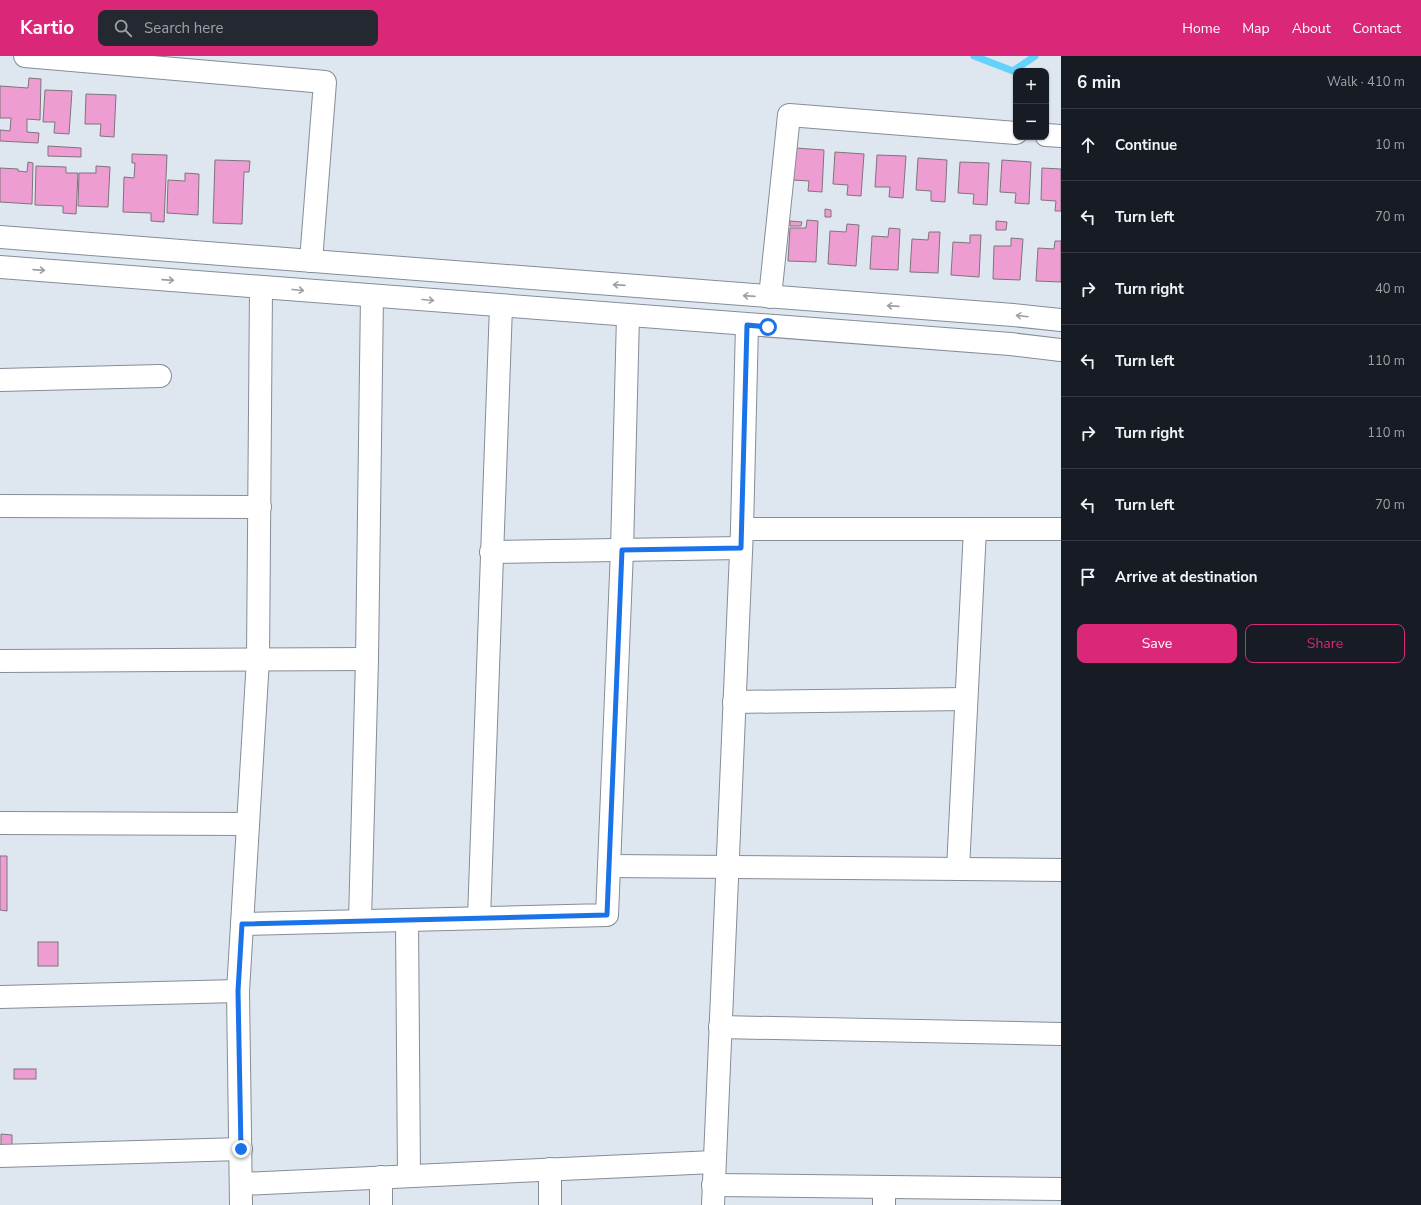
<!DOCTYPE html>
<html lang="en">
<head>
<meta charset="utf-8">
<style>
	body { margin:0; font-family:"Nunito Sans",sans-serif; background:#242831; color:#f1f3f6 }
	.controls { position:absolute; right:12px; top:12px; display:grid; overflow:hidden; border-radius:8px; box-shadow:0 1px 3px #0004 }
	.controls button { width:36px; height:36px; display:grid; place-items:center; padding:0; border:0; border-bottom:1px solid #363941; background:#171b24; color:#f1f3f6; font:20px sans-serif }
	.stop { position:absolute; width:12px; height:12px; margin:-9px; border:3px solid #1a73e8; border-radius:50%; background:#fff }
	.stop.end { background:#1a73e8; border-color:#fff; box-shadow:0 1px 4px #0008 }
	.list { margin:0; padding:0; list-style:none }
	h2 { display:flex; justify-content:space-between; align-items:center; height:52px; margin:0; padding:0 16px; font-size:17px }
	h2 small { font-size:13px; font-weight:400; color:#9ea1a6 }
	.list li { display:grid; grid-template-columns:26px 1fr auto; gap:12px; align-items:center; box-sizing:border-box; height:72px; padding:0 16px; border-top:1px solid #363941 }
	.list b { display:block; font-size:15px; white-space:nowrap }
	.list em { font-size:13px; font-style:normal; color:#9ea1a6 }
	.actions { display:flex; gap:8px; padding:12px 16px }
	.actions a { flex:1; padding:9px 0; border:1px solid #db2777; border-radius:8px; text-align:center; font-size:14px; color:#db2777 }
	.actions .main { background:#db2777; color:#fff }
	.icon { flex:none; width:22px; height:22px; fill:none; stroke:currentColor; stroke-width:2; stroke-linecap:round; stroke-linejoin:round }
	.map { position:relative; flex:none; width:1061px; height:1149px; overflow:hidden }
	header { display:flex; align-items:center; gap:24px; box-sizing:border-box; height:56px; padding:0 20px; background:#db2777; color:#fff }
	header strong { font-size:19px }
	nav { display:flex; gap:22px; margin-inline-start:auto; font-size:14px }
	.search { width:280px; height:36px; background:#242831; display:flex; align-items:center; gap:10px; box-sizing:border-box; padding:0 14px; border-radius:8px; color:#9ea1a6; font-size:15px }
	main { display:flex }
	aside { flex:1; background:#171b24 }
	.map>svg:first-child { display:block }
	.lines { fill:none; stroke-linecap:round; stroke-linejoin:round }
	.stream { stroke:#63d2fc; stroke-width:7 }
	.building { fill:#ee9dd2; stroke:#7f747b }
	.street-casing { stroke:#858d96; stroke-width:24 }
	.secondary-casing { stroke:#858d96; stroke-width:24 }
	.street { stroke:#fff; stroke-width:22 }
	.secondary { stroke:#fff; stroke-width:22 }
	.oneway { stroke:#9e9fa0 }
	.route { stroke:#1a73e8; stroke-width:5 }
</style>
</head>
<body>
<header>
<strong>Kartio</strong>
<div class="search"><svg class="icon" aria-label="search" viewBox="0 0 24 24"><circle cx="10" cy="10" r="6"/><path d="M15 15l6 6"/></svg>Search here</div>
<nav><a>Home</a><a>Map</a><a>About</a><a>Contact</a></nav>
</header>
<main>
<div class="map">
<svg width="1061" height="1149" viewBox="0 0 1061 1149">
	<rect width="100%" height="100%" fill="#dee6ef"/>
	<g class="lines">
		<path class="stream" d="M974,0L1013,15L1035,0"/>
	</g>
	<g class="building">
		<path d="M29,22L41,23L40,64L27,63V76L39,77L38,87L0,85V74L10,75L11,62H0V30L28,32Z"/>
		<path d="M45,34L72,35L69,78L54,77L55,66H43Z"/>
		<path d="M86,38L116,39L114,81L100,80L101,68H85Z"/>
		<path d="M48,90L81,92V101L48,100Z"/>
		<path d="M795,92L824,94L822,136L808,135L809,125L793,124Z"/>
		<path d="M835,96L864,98L861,140L847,139L848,129L833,128Z"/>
		<path d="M132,98L167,99L164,166L151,165V157L123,156L124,121L134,122L135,107H132Z"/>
		<path d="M877,99L906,100L903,142L889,141L890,131H875Z"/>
		<path d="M918,102L947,104L945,146L931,145V135L916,134Z"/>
		<path d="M215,104L250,105L249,116H244L242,168L213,167Z"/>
		<path d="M1002,104L1031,106L1029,148L1015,147L1016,137L1000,136Z"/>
		<path d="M28,106L33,107L32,148L0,146V112L18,113V115L27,116Z"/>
		<path d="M960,106L989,107L987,149L973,148L974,138L958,137Z"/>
		<path d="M36,110L66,111V117H78L76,158L63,157V150L35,149Z"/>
		<path d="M96,110L110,111L108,151L78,150L79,117H96Z"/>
		<path d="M1042,112L1061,113V155H1055L1056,145L1041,144Z"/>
		<path d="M185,117L199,118L198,159L167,157L168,124L185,125Z"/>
		<path d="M825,153L831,154V161H825Z"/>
		<path d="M807,164L818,165L816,206L788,205L790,172H806Z"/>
		<path d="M790,165L802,166L801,170H790Z"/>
		<path d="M996,165L1007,166L1006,174H996Z"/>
		<path d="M847,168L859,169L856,210L828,208L830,175L846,176Z"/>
		<path d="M889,172L900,173L898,214L870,213L872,180L888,181Z"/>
		<path d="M929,176H940L938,217L910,216L912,183L928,184Z"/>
		<path d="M970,179H981L979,221L951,219L953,186L970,187Z"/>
		<path d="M1011,182L1023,183L1020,224L993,223L994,190H1011Z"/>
		<path d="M1055,185H1061V226L1036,225L1038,192L1054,193Z"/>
		<path d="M0,800H7V855L0,854Z"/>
		<rect x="38" y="886" width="20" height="24"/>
		<rect x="14" y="1013" width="22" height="10"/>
		<path d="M1,1078L12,1079V1091H1Z"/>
	</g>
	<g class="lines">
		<defs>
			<g id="street">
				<path d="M25,0L325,26L311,205"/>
				<path d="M1046,79L1061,80"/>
				<path d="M770,241L789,59L1016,77"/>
				<path d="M0,324L160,320"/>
				<path d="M0,450L260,451"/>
				<path d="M742,473H1061"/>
				<path d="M491,496L741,492"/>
				<path d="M0,605L367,603"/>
				<path d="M734,646L966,643"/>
				<path d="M0,767L248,768"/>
				<path d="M609,810L1061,814"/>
				<path d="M958,813L975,473"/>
				<path d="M479,862L501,250"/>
				<path d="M407,864L409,1120"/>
				<path d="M360,865L367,603L372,240"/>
				<path d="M242,868L607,859L622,494L628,260"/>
				<path d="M0,941L238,935"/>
				<path d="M720,971L1061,978"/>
				<path d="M0,1100L241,1093"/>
				<path d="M550,1113V1149"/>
				<path d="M381,1121V1149"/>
				<path d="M241,1128L714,1106"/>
				<path d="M713,1129L1061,1133"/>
				<path d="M241,1149L238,935L258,603L261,231"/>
				<path d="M713,1149L742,473L747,269"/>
				<path d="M884,1149V1131"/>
			</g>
			<g id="secondary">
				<path d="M0,181L1013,259L1061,264"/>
				<path d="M0,211L1010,288L1061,294"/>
			</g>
		</defs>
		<use href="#street" class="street-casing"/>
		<use href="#secondary" class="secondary-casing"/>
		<use href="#street" class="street"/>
		<use href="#secondary" class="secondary"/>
	</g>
	<defs><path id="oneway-shaft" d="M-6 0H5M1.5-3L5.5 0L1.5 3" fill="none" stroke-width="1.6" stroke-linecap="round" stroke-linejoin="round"/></defs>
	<g class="oneway">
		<use href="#oneway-shaft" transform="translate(39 214) rotate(4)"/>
		<use href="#oneway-shaft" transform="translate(168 224) rotate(4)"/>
		<use href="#oneway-shaft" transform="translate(619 229) rotate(-176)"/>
		<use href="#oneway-shaft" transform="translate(298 234) rotate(5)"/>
		<use href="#oneway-shaft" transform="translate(749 240) rotate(-176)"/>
		<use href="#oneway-shaft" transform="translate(428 244) rotate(5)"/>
		<use href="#oneway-shaft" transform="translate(893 250) rotate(-176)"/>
		<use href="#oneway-shaft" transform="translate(1022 260) rotate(-173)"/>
	</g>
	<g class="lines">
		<path class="route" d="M241,1093L238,935L242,868L607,859L622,494L741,492L747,269L768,271"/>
	</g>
</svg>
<div class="controls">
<button>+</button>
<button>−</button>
</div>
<div class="stop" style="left:768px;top:271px"></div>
<div class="stop end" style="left:241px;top:1093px"></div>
</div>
<aside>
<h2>6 min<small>Walk · 410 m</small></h2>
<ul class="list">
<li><svg class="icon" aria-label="ahead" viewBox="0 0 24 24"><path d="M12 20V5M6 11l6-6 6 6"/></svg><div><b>Continue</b></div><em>10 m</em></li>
<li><svg class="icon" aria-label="left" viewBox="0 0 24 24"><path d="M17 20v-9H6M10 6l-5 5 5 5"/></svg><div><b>Turn left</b></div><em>70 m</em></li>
<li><svg class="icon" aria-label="right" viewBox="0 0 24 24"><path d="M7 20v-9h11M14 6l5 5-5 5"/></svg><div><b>Turn right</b></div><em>40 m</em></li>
<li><svg class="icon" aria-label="left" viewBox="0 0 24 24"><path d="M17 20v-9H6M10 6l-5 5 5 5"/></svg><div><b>Turn left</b></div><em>110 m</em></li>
<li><svg class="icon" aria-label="right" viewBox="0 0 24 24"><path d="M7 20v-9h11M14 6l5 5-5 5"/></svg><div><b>Turn right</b></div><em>110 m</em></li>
<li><svg class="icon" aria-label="left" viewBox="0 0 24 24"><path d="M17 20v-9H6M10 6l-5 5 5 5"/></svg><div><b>Turn left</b></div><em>70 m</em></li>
<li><svg class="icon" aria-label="arrive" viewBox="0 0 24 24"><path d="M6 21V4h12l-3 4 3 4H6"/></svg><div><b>Arrive at destination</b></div></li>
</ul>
<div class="actions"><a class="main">Save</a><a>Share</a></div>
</aside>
</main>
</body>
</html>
